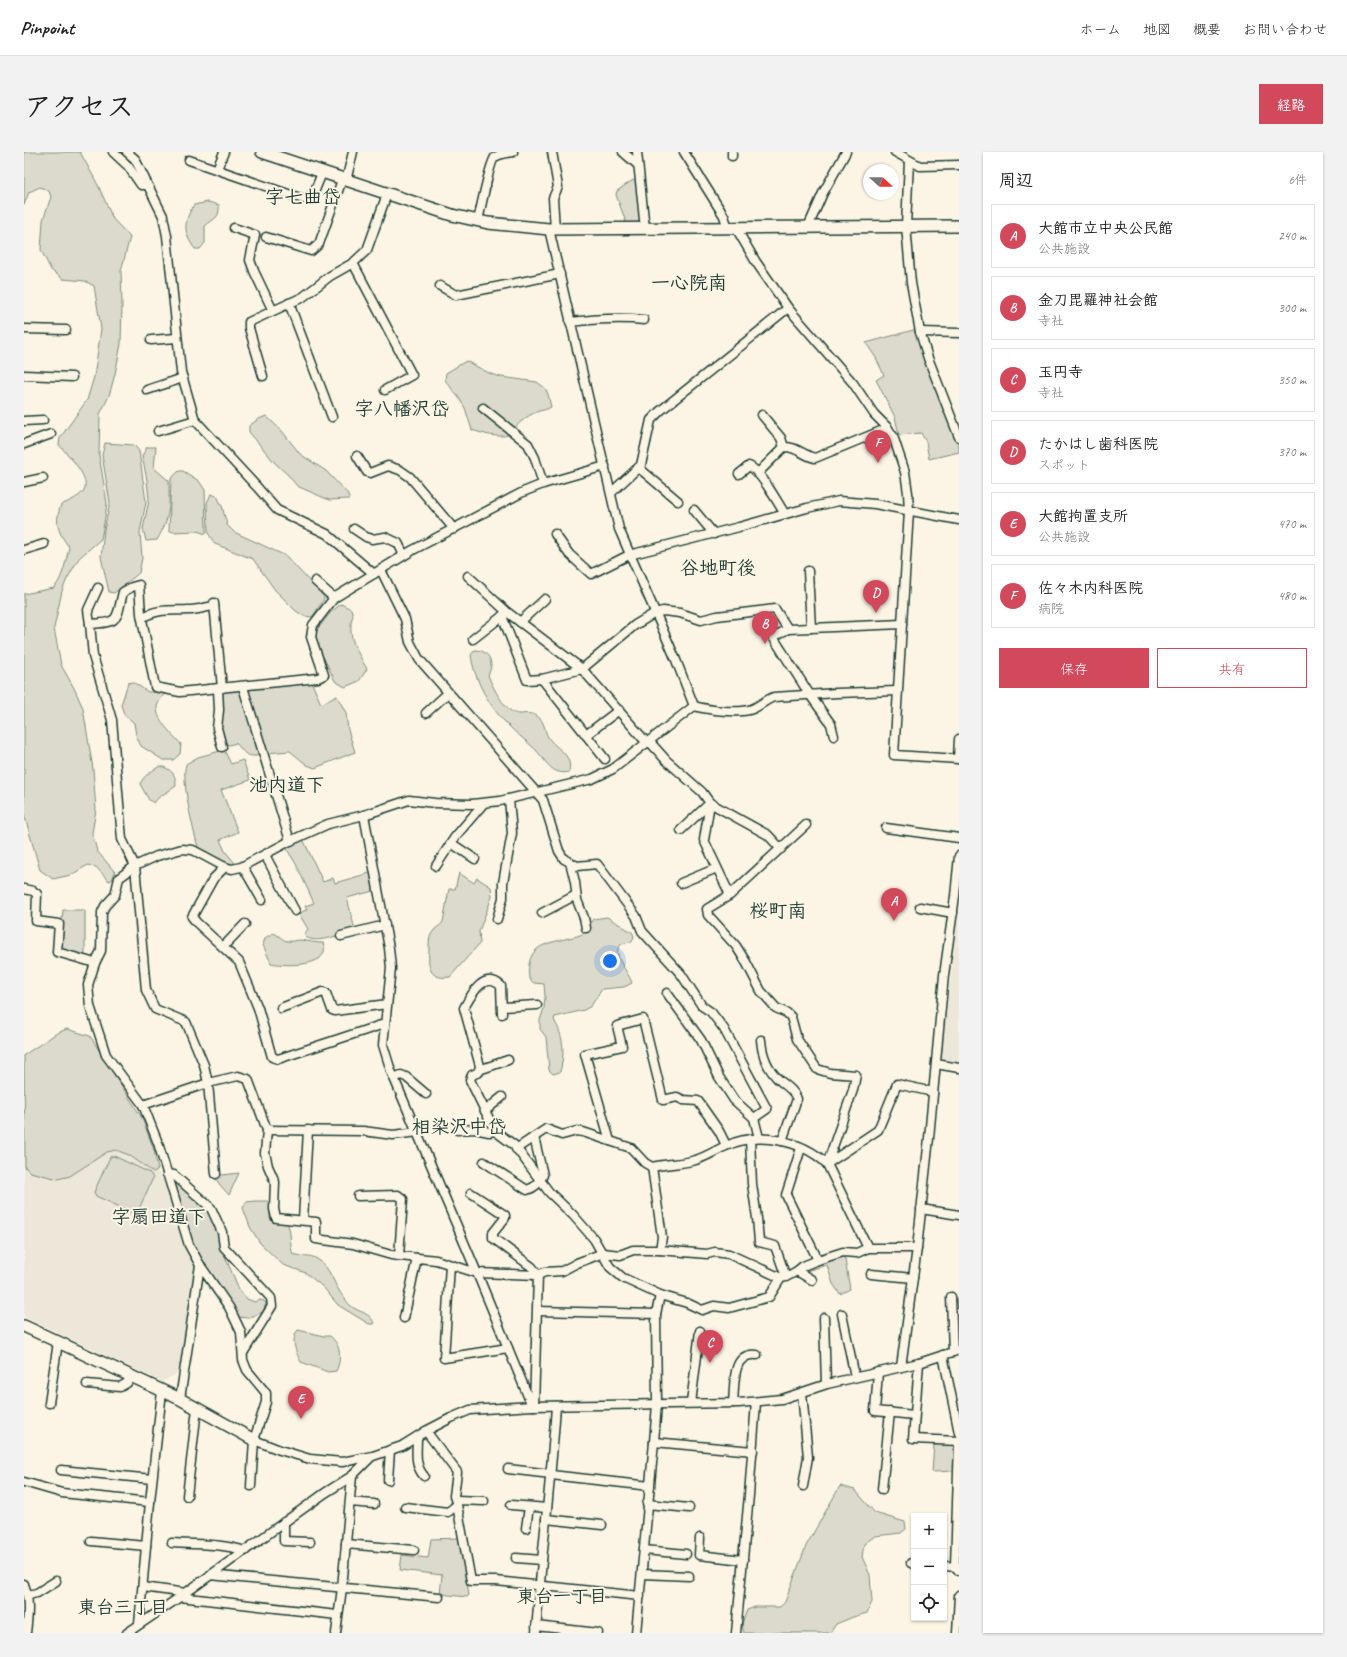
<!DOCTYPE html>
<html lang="ja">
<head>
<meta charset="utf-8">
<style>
	body { margin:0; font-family:Caveat,"Klee One",sans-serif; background:#f2f2f2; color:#222 }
	.controls { position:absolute; right:12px; bottom:12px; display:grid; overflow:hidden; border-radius:0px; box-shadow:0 1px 3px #0004 }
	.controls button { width:36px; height:36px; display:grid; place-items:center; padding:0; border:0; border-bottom:1px solid #e0e0e0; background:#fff; color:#222; font:20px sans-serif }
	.compass { position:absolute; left:839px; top:12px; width:36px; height:36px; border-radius:50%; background:#fff; box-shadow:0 1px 3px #0004; rotate:111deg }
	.you { position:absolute; left:586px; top:809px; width:14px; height:14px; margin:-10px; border:3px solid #fff; border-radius:50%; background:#1a73e8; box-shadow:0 0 0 6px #1a73e833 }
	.badge { display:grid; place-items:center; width:26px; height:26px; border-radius:50%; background:#d1495b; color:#fff; font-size:13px; font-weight:700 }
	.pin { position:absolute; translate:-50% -33px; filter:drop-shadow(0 1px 2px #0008) }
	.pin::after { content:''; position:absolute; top:21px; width:14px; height:12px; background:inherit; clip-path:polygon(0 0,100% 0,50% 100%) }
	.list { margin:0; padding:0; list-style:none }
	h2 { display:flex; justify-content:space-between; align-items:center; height:52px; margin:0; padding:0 16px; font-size:17px }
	h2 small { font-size:13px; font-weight:400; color:#767676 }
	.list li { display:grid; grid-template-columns:26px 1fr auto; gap:12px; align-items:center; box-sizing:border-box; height:64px; margin:0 8px 8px; padding:0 8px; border:1px solid #e0e0e0; border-radius:0px }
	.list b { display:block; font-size:15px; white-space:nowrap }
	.list p { margin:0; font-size:13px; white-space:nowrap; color:#767676 }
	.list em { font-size:13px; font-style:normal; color:#767676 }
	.actions { display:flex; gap:8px; padding:12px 16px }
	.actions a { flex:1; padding:9px 0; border:1px solid #d1495b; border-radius:0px; text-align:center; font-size:14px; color:#d1495b }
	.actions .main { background:#d1495b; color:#fff }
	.icon { flex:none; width:22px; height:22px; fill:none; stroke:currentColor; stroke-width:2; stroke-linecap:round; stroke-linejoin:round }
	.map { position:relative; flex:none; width:935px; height:1481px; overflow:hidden; border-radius:0px }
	header { display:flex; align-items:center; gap:24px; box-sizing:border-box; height:56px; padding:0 20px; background:#fff; border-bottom:1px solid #e0e0e0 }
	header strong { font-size:19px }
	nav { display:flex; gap:22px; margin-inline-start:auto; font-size:14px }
	.intro { display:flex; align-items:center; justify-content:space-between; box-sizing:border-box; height:96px; padding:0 24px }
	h1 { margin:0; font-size:28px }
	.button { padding:10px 18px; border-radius:0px; background:#d1495b; color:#fff; font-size:14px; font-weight:700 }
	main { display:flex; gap:24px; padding:0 24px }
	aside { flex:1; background:#fff; border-radius:0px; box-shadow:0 1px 3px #0004 }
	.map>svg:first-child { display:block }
	.built { fill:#ece7d8 }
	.green { fill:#dcdacc; stroke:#7e8c80 }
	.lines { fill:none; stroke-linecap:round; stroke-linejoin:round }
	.street-casing { stroke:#1f3d34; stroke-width:11 }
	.secondary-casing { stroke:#1f3d34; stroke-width:14 }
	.street { stroke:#fcf5e5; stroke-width:8 }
	.secondary { stroke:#fcf5e5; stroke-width:11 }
	.labels { text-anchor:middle; stroke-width:4; stroke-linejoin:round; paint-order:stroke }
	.neighbourhood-label { font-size:18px; font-weight:bold; fill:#1f3d34; stroke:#fcf5e5 }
	.quarter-label { font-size:19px; font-weight:bold; fill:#1f3d34; stroke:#fcf5e5 }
</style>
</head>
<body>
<header>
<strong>Pinpoint</strong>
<nav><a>ホーム</a><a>地図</a><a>概要</a><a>お問い合わせ</a></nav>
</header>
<div class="intro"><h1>アクセス</h1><a class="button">経路</a></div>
<main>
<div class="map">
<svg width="935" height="1481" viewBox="0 0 935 1481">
	<rect width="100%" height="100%" fill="#fcf5e5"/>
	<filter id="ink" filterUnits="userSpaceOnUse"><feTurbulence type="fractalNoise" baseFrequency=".025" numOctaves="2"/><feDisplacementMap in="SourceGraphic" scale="8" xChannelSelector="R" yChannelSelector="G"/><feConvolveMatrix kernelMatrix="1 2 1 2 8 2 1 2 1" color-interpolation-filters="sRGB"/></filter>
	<g filter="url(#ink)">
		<g class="built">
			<path d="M935,754V912L917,908Z"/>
			<path d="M85,991L130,1014L143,1034L173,1115L154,1221L138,1230L0,1165V1003Z"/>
		</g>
		<g class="green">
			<path d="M0,0H56L74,33L89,67L106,85L97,119L98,152L97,192L91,222L85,244L76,262L75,303L83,351L80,371L77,387L55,406L43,427L38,439L30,476L37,513L50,536L59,556L69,617L72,658L68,681L73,699L91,720L88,728L85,729L72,715L64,713L47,723L29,727L16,718L0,662V442L30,436C39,426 42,408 45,395C34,380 30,371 37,353C45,349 55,346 60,338C67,325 43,302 35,293L36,286L63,248L70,225L77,177L70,134L61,129L39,127L27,118L17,98L19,68L27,45L25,39L16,35L5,40L0,53Z"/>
			<path d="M609,28L613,30L616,68C613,71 607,72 602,70L592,43L593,39Z"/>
			<path d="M184,50L195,53C196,67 190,66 181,74V91L176,97H171C159,81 159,70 170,53Z"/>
			<path d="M893,177L901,204L935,294V300L905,307L902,290L897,281L875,283L871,265L852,228L860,223L852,206L842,191Z"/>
			<path d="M442,209L467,222L477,225L513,230L521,236L524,242L527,255C522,258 519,258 515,259C503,263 492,273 485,283C473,286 460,282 448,278L441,256L435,246L421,228L422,221Z"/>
			<path d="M242,264L258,279L276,302L302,319L324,342L325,347L305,348L273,334L264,323L251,311L225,280V274L233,268Z"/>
			<path d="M81,291L110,293L115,299L122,350L116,380L118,406L115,421L90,441L85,440L77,405L80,378L86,351L78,303Z"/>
			<path d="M123,295H132L130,316L145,329C145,356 147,364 133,388L122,389L119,377L125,348L123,328L118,304Z"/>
			<path d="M155,319H159L175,329L181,338L182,382L173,379L149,380L145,378L147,327Z"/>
			<path d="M187,342L193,344L198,354L203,373L210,380L262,404L300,445L299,449L288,465L280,464L272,459L251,438L229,407L191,392L184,381L183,351Z"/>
			<path d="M317,452L327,457L329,463C322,484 333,499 343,517L335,529L321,535L311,529L292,490V479L307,460Z"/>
			<path d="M451,498C465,498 471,511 464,523C468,534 482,562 495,562C502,562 507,560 513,564C521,569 520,578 524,585C532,598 549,601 545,620C528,624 522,609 512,598C503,589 491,581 482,571C465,554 450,527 447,503Z"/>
			<path d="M287,529L297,552L313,544L322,561L324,578L331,600L291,616L283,613L266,599L242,601L224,540L226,537Z"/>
			<path d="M109,530L124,540H137L140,542C138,547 133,550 133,556C133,569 149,583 157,592L156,602L149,608H139L117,594L112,583L110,571L100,562L97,553L104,531Z"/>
			<path d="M213,538L217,539L236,599L233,604C221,605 219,599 212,591L205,593L202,592L197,584V542L202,539Z"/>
			<path d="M200,598L207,612L219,608L226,628L197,638L214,680L196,688L201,699L210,710V713H204L174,695C169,677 157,629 162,612L174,605Z"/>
			<path d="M136,614C148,617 152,623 152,634L134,646L130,651L125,648L116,632C120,623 128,619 136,614Z"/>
			<path d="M279,687L299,730L309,726L311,731L349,720L353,738L323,746L331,778C319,781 289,795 280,783L284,777L275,762L283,757L281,754L290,751L272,712L261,694Z"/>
			<path d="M435,721L450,731L453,726L467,735L468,745L455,779L456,791L426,825C404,828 404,814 405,796C405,791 405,785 408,781C410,776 416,775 419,770L425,737H431Z"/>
			<path d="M39,758H61V803L38,799L35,795Z"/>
			<path d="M583,765L608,780L610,784L608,790C605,790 600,791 598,792C585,800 606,822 608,831L600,835L578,837L567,854L560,858L531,865L530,868C540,885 541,901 536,920L529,922L525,918L522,885L516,877V868L520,856L521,845L520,832L510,831L505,827C501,792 522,792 549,785C554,784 560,782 564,779C566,776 566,771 569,767Z"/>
			<path d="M249,781C255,783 258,788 263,789C267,790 272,788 276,788C284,789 291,791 299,791C309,816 260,814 247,811L239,793L241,786Z"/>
			<path d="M43,877L66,884L118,966L130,998L134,1017L130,1020L126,1018L105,1003L92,998L83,1000L46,1024L34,1027L6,1020L1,1015L0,903L33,881Z"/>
			<path d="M90,1004L126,1021L129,1026L114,1059L109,1061L72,1044L70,1040L86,1005Z"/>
			<path d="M215,1021L205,1043L196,1033L190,1024Z"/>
			<path d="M151,1026L182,1056L191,1069L200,1102L215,1137L223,1147L231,1150L236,1148L240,1149L242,1151L239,1160L224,1166L214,1165L170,1098L148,1029Z"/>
			<path d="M231,1049H243L246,1051V1067C251,1070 258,1068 262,1071C268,1074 265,1095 269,1102C277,1105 286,1102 293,1107C307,1115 310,1135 321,1147C323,1149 324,1152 327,1154C334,1160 348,1161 350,1172H345L314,1153L299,1135L282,1121L259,1113L236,1091L226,1075L219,1056L222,1050Z"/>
			<path d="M820,1102L826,1137L816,1142L809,1132L803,1113L782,1119L781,1115Z"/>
			<path d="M274,1178L300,1184H306C317,1193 318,1207 312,1219L304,1220L277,1210C272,1201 266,1187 274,1178Z"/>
			<path d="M910,1292L931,1293V1319L908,1320Z"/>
			<path d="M816,1334L831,1338L851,1361L881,1370L882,1377L877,1381L851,1384L840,1392L838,1405L846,1423L848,1450L843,1461L829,1465L812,1472L806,1481H720L718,1472L723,1458L731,1455H756L761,1450L782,1394Z"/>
			<path d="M436,1386L445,1443L443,1445L416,1442L418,1423L376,1418L378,1403L404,1406L407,1387Z"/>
		</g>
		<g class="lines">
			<defs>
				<g id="street">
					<path d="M89,0L104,14L117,33H123"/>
					<path d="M103,0L111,7L139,64L143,84L157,220L171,268L233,335L253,358L303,382L350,422"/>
					<path d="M528,0L534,35L529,46L531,77"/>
					<path d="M599,0L614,13"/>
					<path d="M613,0L621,77"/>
					<path d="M660,0L700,64L704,76"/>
					<path d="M708,0V4"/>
					<path d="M871,0L896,14L935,13"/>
					<path d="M165,8L279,47L289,43L298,21"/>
					<path d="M885,9L882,74L887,131L896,180L904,206L935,285"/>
					<path d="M193,17L200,0"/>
					<path d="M322,29L329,0"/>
					<path d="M454,69C456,60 466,9 471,5C475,2 484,1 489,0"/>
					<path d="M784,75L799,41L822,0"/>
					<path d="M210,76L231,83L226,108L230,119L249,159"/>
					<path d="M712,76L732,110L764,156L829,231L850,262L863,275L869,284L881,320L884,341L885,359L870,603L935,607"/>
					<path d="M525,77L595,377L652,508L670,554"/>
					<path d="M242,85L287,99L295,92L318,28"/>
					<path d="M329,111L388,223L361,238"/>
					<path d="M416,134L432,143L536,122"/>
					<path d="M265,151L308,265"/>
					<path d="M546,170C571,167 595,165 620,168"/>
					<path d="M0,177L42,178"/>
					<path d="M896,180L935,181"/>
					<path d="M127,188L153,186"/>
					<path d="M0,223L48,225"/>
					<path d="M239,224L225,176V170L279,145L306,124L329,111L343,98L363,42"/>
					<path d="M123,238L159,226"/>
					<path d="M459,256L504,292L511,306L519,332"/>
					<path d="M738,263L757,286L760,295"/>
					<path d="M0,269L19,268"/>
					<path d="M134,279L171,268"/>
					<path d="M0,292L27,282"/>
					<path d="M333,304L343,320L346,321L364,314L376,318L386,325L430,377"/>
					<path d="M615,316L654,349"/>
					<path d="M734,321L760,295C772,294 780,304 791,306L864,276"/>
					<path d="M715,322L725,314C737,319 753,350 761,362"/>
					<path d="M0,330L19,326"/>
					<path d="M587,341L617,313L627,268L636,259L764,156"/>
					<path d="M670,358L690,382"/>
					<path d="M330,377L342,385L348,387L361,385L374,391L380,403"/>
					<path d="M531,382L545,402L567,422L605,403L715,375L783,356L815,349L851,352L935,368"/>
					<path d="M0,398L20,392"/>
					<path d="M357,418L381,467L386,490L395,507L519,648L535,699L540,707L553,714L573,712L612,764L618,779L657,822L678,854L687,860L700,877L743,957L730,966L735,986"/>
					<path d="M784,419L787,476"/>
					<path d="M444,424L483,460L558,517L623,591"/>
					<path d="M291,429L310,446"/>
					<path d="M190,451L198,536"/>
					<path d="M478,464L503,528L518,527L558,517L611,473L631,461L639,459L656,461L677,468L693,464L751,457L764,477L878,472"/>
					<path d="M118,466C133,456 148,459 165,458C173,458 182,455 190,454"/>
					<path d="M496,470L521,447"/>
					<path d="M66,472L64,458L74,436"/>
					<path d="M764,477L749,485L786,543L807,572L810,584"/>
					<path d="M449,487L481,462"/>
					<path d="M518,527L581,607"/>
					<path d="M219,535L266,689"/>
					<path d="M194,537L195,558L193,576L198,595"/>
					<path d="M670,554C684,558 715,562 728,557C736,554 741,548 750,545L813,541L873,539"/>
					<path d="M402,561L424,541"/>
					<path d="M562,583L595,558"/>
					<path d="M625,589L642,608L678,640L686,651L744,683L757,697"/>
					<path d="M934,607L935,587"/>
					<path d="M686,651L680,688L706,743"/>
					<path d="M340,663L365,796L367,816L359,893L367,919L453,1121L508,1254"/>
					<path d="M782,673L706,743L683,757L684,763L712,794L722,810L737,839L752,856L763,861L767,865L773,887L793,917L806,921L832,923L829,938L803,1012"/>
					<path d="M862,676L935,686"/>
					<path d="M657,678L686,651"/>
					<path d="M427,691L451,707"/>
					<path d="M241,703L271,759"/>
					<path d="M546,710L551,730L553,748L560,766L562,776"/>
					<path d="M412,714L431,685L460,651"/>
					<path d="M201,715L189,727L168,765L173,771L215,810L234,856L248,905L254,907L360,872"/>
					<path d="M219,715L238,748"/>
					<path d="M657,731L693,716"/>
					<path d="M0,737L9,739L13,742L12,769L35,772L33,800L71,811"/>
					<path d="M896,755L929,761"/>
					<path d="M518,761L552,743"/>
					<path d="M473,767L479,746V731L488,681L485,647"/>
					<path d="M317,784L361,773"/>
					<path d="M199,795L221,772"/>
					<path d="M643,841L677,888L695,925L710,948L730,966"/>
					<path d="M478,855L513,853"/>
					<path d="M257,856L299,840L302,841L308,858L311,859L363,852"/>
					<path d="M478,862L477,834C460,818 447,843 440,856L456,914L455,920L448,923L446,928L471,979L490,993L525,1040L549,1063L570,1087L586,1115L599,1126L636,1143L663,1151L678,1158L690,1154L705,1156L745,1145L757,1126L761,1125"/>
					<path d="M737,888C738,902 743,916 754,927C761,933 770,938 773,947L758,989"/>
					<path d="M912,912L935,916"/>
					<path d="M455,918L484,908"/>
					<path d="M370,926L377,923L382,925L402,942"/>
					<path d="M119,953L184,931L214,924L224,927L243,978L241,1001L244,1014L251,1030L250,1057L252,1066L292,1070V1087L329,1092L367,1103L412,1108L453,1121L514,1123L521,1120L538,1119L553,1111L579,1101L596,1103L609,1098H636L683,1102L691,1100L705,1102L757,1126"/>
					<path d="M461,959L478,945"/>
					<path d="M243,978L339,979L369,983L394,980"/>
					<path d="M433,978L451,977L465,980L471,979"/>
					<path d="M726,987L728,1032L733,1066L735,1090L751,1094L762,1125L773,1119L788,1128"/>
					<path d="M586,989L561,902L598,894L593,874L619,867L639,948L653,945L659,948L674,949L695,979L702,993"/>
					<path d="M777,996L762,1043L794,1108L819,1100L833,1101L844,1096"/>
					<path d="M492,997L522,977L538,983L553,979L559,980L607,996L621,1011L628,1015C641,1012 656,1012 668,1009C681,1006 690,999 702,994C734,979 778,988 803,1012L844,1096H893"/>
					<path d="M460,1010L503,1038C510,1036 516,1030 519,1023L510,985"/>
					<path d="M803,1012L854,978L873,932L909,940"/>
					<path d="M628,1015L638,1085L636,1098"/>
					<path d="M143,1022L150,1023L187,1056L198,1080L200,1095L247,1146L248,1154L219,1201"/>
					<path d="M192,1022L184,931L180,913L162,870L131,857L122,838L111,714L98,687L88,568L69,504L66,472C97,471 92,467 99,440L108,435L115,433L117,462L131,535L156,540L294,526L300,523L287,485L289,473L310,446L389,398L499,340L519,332L581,314"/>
					<path d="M447,1041L481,1063V1066L469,1081V1086L508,1115L514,1123L510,1254"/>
					<path d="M334,1044L374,1043L379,1047L375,1104"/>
					<path d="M897,1057L935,1063"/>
					<path d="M279,1068L284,978"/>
					<path d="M426,1113L420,1206L484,1196"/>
					<path d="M773,1119L779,1114L794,1108"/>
					<path d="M847,1122L889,1126"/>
					<path d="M927,1145L929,1200"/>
					<path d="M514,1159L632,1162"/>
					<path d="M818,1162L831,1225"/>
					<path d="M380,1166L393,1106"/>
					<path d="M800,1166L802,1232"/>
					<path d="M919,1203L935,1281"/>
					<path d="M895,1211L889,1287L935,1289"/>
					<path d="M877,1215L893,1096L905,986L920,823L931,744L935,704"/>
					<path d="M854,1220L851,1259L890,1263"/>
					<path d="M63,1232L96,1235L103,1231L107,1224"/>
					<path d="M778,1241L784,1305L779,1334"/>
					<path d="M156,1247L176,1113"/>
					<path d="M25,1251L34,1190"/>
					<path d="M667,1251L676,1179"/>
					<path d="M709,1251C711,1232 707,1200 733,1203"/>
					<path d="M402,1279L433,1320L430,1344L433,1353L447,1429H472L616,1444"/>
					<path d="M393,1285C393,1299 390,1313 400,1324"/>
					<path d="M230,1288L256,1298L286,1307L318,1310L349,1304L378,1294L402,1279L427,1266L446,1258L508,1254L715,1251L758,1247L803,1232L895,1211L935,1198"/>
					<path d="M935,1289L931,1414L935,1419"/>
					<path d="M630,1290L729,1299"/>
					<path d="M484,1317L527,1322"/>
					<path d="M37,1318L128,1327"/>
					<path d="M527,1323L626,1334"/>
					<path d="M364,1328L366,1298"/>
					<path d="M0,1330L38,1341L126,1350"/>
					<path d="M227,1334L230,1288L242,1250V1241L223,1218L219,1208L217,1180L205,1155L176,1113L165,1093L134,991L119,953L82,903L66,854L64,833L71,811L77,799L78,760L81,754L91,743L95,726L111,714L133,704L158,697L169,698L201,715L208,717L217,715L266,689L304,672L340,663L385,648L411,651L448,652L476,649L568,627L589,617L670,554"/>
					<path d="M858,1337L866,1260"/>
					<path d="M163,1344L173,1256"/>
					<path d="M432,1348L460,1349"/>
					<path d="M326,1350L350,1352"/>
					<path d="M623,1352L665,1356"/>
					<path d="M487,1353L523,1356"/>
					<path d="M381,1355L424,1360L433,1353"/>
					<path d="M522,1367L578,1373"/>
					<path d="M260,1370V1389L286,1390"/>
					<path d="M502,1376L505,1355"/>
					<path d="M676,1386L675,1403L719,1408"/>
					<path d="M67,1389L122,1394"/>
					<path d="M148,1391C172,1393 198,1391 221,1399"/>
					<path d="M322,1392L390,1398"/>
					<path d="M620,1398L662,1402"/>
					<path d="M492,1406L518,1408"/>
					<path d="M887,1411L890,1412"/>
					<path d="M920,1414L935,1415"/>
					<path d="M618,1422L665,1424"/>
					<path d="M186,1423L415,1445"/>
					<path d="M0,1432C6,1449 4,1464 2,1481"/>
					<path d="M119,1435L162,1441"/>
					<path d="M4,1443L13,1441L32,1429"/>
					<path d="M156,1445L313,1463"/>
					<path d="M115,1472L126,1350L138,1239"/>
					<path d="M512,1474L574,1481"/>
					<path d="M103,1481L156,1445L301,1341L328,1324L346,1306"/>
					<path d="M312,1481L318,1436L328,1324"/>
					<path d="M512,1481C517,1405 527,1330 532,1254"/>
					<path d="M612,1481L630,1290L633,1252L632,1162L636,1143"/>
					<path d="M712,1481L725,1343L732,1250"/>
					<path d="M933,1481L935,1443"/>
				</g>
				<g id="secondary">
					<path d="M238,0L428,63L464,71L525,77L935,74"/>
					<path d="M0,1174L156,1247L230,1288"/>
				</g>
			</defs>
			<use href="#street" class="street-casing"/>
			<use href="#secondary" class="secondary-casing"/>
			<use href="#street" class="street"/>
			<use href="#secondary" class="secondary"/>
		</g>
	</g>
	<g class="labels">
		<g class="neighbourhood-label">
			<text x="538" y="1450">東台一丁目</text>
			<text x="99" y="1461">東台三丁目</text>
		</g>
		<g class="quarter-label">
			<text x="279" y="51">字七曲岱</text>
			<text x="665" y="137">一心院南</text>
			<text x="378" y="263">字八幡沢岱</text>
			<text x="694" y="422">谷地町後</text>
			<text x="263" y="639">池内道下</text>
			<text x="754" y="765">桜町南</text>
			<text x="435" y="981">相染沢中岱</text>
			<text x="135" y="1071">字扇田道下</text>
		</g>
	</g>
</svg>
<div class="controls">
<button>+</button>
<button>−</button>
<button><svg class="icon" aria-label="locate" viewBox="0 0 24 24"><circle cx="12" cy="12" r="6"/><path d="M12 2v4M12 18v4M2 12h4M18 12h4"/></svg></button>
</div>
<svg class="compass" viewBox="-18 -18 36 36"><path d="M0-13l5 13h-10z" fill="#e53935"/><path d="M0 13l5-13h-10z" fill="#767676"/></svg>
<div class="you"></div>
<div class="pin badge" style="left:870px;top:769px">A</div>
<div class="pin badge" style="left:741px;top:492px">B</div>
<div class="pin badge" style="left:686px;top:1211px">C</div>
<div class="pin badge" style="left:852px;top:461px">D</div>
<div class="pin badge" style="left:277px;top:1267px">E</div>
<div class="pin badge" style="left:854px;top:311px">F</div>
</div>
<aside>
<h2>周辺<small>6件</small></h2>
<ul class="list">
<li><span class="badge">A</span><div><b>大館市立中央公民館</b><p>公共施設</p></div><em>240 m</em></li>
<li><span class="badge">B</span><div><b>金刀毘羅神社会館</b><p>寺社</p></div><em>300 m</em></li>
<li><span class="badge">C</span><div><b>玉円寺</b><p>寺社</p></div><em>350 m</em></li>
<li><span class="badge">D</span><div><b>たかはし歯科医院</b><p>スポット</p></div><em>370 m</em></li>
<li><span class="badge">E</span><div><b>大館拘置支所</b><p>公共施設</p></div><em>470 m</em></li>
<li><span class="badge">F</span><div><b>佐々木内科医院</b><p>病院</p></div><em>480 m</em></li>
</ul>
<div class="actions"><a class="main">保存</a><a>共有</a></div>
</aside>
</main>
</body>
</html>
